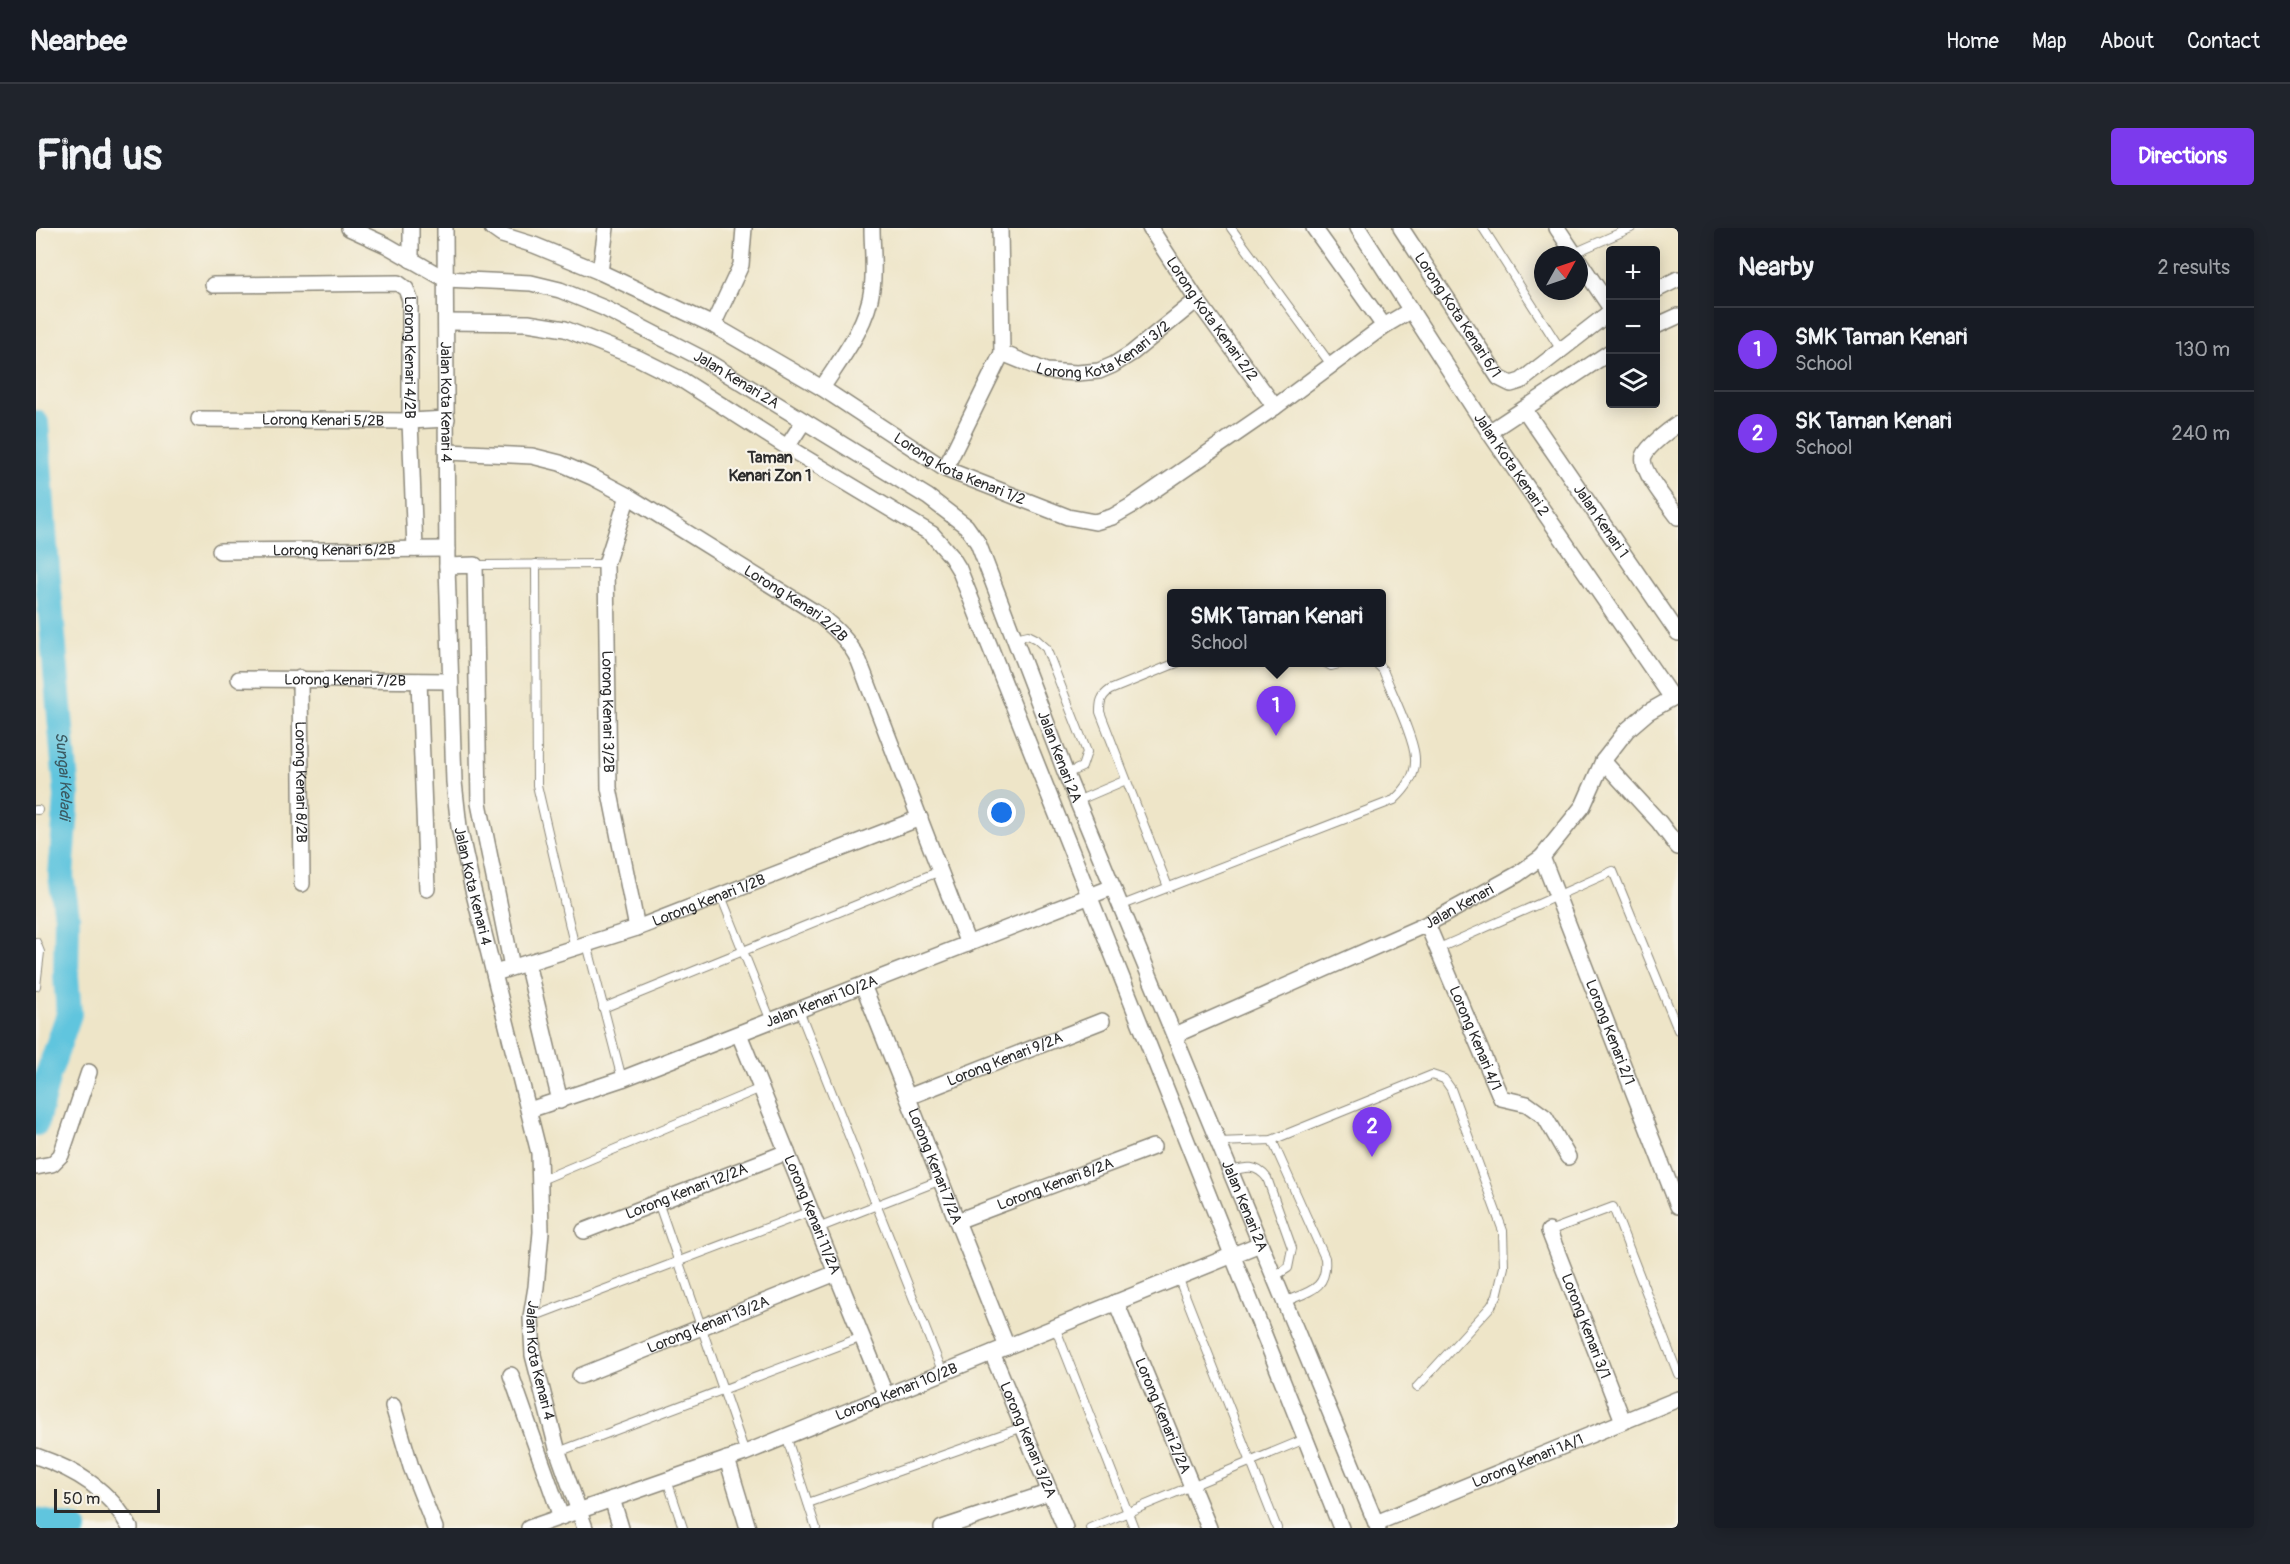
<!DOCTYPE html>
<html lang="en">
<head>
<meta charset="utf-8">
<style>
	body { margin:0; font-family:Pangolin,sans-serif; background:#20242c; color:#f1f3f6 }
	.controls { position:absolute; right:18px; top:18px; display:grid; overflow:hidden; border-radius:6px; box-shadow:0 3px 15px #0003 }
	.controls button { width:54px; height:54px; display:grid; place-items:center; padding:0; border:0; border-bottom:2px solid #363941; background:#171b24; color:#f1f3f6; font:30px sans-serif }
	.compass { position:absolute; left:1498px; top:18px; width:54px; height:54px; border-radius:50%; background:#171b24; box-shadow:0 3px 15px #0003; rotate:50deg }
	.scale { position:absolute; left:18px; bottom:15px; width:106px; box-sizing:border-box; padding-left:6px; border:3px solid #2b2b2b; border-top:0; font-size:16px; line-height:21px; white-space:nowrap; color:#2b2b2b; -webkit-text-stroke:4px #f7f3e8; paint-order:stroke }
	.you { position:absolute; left:966px; top:585px; width:21px; height:21px; margin:-15px; border:4px solid #fff; border-radius:50%; background:#1a73e8; box-shadow:0 0 0 9px #1a73e833 }
	.badge { display:grid; place-items:center; width:39px; height:39px; border-radius:50%; background:#7c3aed; color:#fff; font-size:20px; font-weight:700 }
	.pin { position:absolute; translate:-50% -50px; filter:drop-shadow(0 2px 3px #0008) }
	.pin::after { content:''; position:absolute; top:32px; width:21px; height:18px; background:inherit; clip-path:polygon(0 0,100% 0,50% 100%) }
	.popup { position:absolute; left:1131px; top:361px; width:219px; height:78px; box-sizing:border-box; display:grid; place-content:center; border-radius:6px; background:#171b24; filter:drop-shadow(0 2px 4px #0005); font-size:20px; white-space:nowrap; color:#9ea1a6 }
	.popup b { font-size:22px; color:#f1f3f6 }
	.popup::after { content:''; position:absolute; left:50%; top:100%; margin-left:-12px; border:12px solid transparent; border-top-color:#171b24 }
	.list { margin:0; padding:0; list-style:none }
	h2 { display:flex; justify-content:space-between; align-items:center; height:78px; margin:0; padding:0 24px; font-size:26px }
	h2 small { font-size:20px; font-weight:400; color:#9ea1a6 }
	.list li { display:grid; grid-template-columns:39px 1fr auto; gap:18px; align-items:center; box-sizing:border-box; height:84px; padding:0 24px; border-top:2px solid #363941 }
	.list b { display:block; font-size:22px; white-space:nowrap }
	.list p { margin:0; font-size:20px; white-space:nowrap; color:#9ea1a6 }
	.list em { font-size:20px; font-style:normal; color:#9ea1a6 }
	.icon { flex:none; width:33px; height:33px; fill:none; stroke:currentColor; stroke-width:2; stroke-linecap:round; stroke-linejoin:round }
	.map { position:relative; flex:none; width:1642px; height:1300px; overflow:hidden; border-radius:6px }
	header { display:flex; align-items:center; gap:36px; box-sizing:border-box; height:84px; padding:0 30px; background:#171b24; border-bottom:2px solid #363941 }
	header strong { font-size:28px }
	nav { display:flex; gap:33px; margin-inline-start:auto; font-size:21px }
	.intro { display:flex; align-items:center; justify-content:space-between; box-sizing:border-box; height:144px; padding:0 36px }
	h1 { margin:0; font-size:42px }
	.button { padding:15px 27px; border-radius:6px; background:#7c3aed; color:#fff; font-size:21px; font-weight:700 }
	main { display:flex; gap:36px; padding:0 36px }
	aside { flex:1; background:#171b24; border-radius:6px; box-shadow:0 3px 15px #0003 }
	.map>svg:first-child { display:block }
	.lines { fill:none; stroke-linecap:round; stroke-linejoin:round }
	.river { stroke:#61c5de; stroke-width:26 }
	.lane-casing { stroke:#8c887a; stroke-width:10 }
	.street-casing { stroke:#8c887a; stroke-width:18 }
	.lane { stroke:#fff; stroke-width:8 }
	.street { stroke:#fff; stroke-width:15 }
	.labels { text-anchor:middle; stroke-width:4.5; stroke-linejoin:round; paint-order:stroke }
	.street-label { font-size:15px; fill:#2b2b2b; stroke:#f7f3e8 }
	.neighbourhood-label { font-size:16px; font-weight:bold; fill:#2b2b2b; stroke:#f7f3e8 }
	.water-label { font-size:16px; font-style:italic; fill:#3b5961; stroke:#f7f3e8 }
</style>
</head>
<body>
<header>
<strong>Nearbee</strong>
<nav><a>Home</a><a>Map</a><a>About</a><a>Contact</a></nav>
</header>
<div class="intro"><h1>Find us</h1><a class="button">Directions</a></div>
<main>
<div class="map">
<svg width="1642" height="1300" viewBox="0 0 1642 1300">
	<rect width="100%" height="100%" fill="#f7f3e8"/>
	<filter id="ink" filterUnits="userSpaceOnUse"><feTurbulence type="fractalNoise" baseFrequency=".0167" numOctaves="2"/><feDisplacementMap in="SourceGraphic" scale="12" xChannelSelector="R" yChannelSelector="G"/><feConvolveMatrix kernelMatrix="1 2 1 2 8 2 1 2 1" color-interpolation-filters="sRGB"/></filter>
	<filter id="wash" filterUnits="userSpaceOnUse"><feTurbulence type="fractalNoise" baseFrequency=".008" numOctaves="4" result="noise"/><feDisplacementMap in="SourceGraphic" scale="24" xChannelSelector="R" yChannelSelector="G"/><feGaussianBlur stdDeviation="1.35" result="paint"/><feColorMatrix in="noise" values="0 0 0 0 0 0 0 0 0 0 0 0 0 0 0 0 0 1.4 0 .05"/><feComposite in="paint" operator="in"/></filter>
	<g filter="url(#wash)">
		<rect width="100%" height="100%" fill="#eee5c8"/>
		<g class="lines">
			<g class="river">
				<path id="s1" d="M0,195L9,317L31,568L25,648L31,688L30,748L33,786L12,847L0,895"/>
				<path d="M0,1293L38,1300"/>
			</g>
		</g>
	</g>
	<g filter="url(#ink)">
		<g class="lines">
			<defs>
				<g id="lane">
					<path d="M1195,0L1296,138"/>
					<path d="M1447,0L1525,122"/>
					<path d="M1538,25L1595,0"/>
					<path d="M500,336L501,557L539,720"/>
					<path d="M439,337L570,336"/>
					<path d="M979,410L992,407L1000,411L1010,420L1051,524L1046,539L1030,546"/>
					<path d="M1288,434L1295,438L1311,434"/>
					<path d="M1041,573L1090,552"/>
					<path d="M0,582H2"/>
					<path d="M1132,659L1064,484C1064,474 1065,468 1074,462L1143,434"/>
					<path d="M685,668L735,793"/>
					<path d="M1084,678L1358,572C1369,562 1380,547 1379,531C1379,512 1355,463 1347,442L1339,434"/>
					<path d="M0,714L4,724L0,758"/>
					<path d="M551,716L586,851"/>
					<path d="M1401,721L1577,643L1642,802"/>
					<path d="M567,780L904,643"/>
					<path d="M763,782L907,1145"/>
					<path d="M1236,912L1289,1030C1292,1062 1273,1063 1248,1074"/>
					<path d="M1182,914L1236,912L1396,847L1408,851L1415,861L1467,1003L1468,1039L1461,1068L1455,1078L1381,1159"/>
					<path d="M1195,943C1210,939 1220,936 1231,950L1256,1020L1252,1040L1238,1049"/>
					<path d="M505,952L725,860"/>
					<path d="M622,974L709,1225"/>
					<path d="M782,1000L905,952"/>
					<path d="M1513,1003L1577,979L1642,1146"/>
					<path d="M1142,1049L1241,1300"/>
					<path d="M496,1089L775,983"/>
					<path d="M1019,1099L1098,1300"/>
					<path d="M750,1208L780,1300"/>
					<path d="M522,1224L826,1109"/>
					<path d="M631,1252L647,1300"/>
					<path d="M772,1275L987,1199"/>
					<path d="M1054,1300L1269,1211"/>
				</g>
				<g id="street">
					<path id="s2" d="M313,0L350,17L409,51L495,55L524,62L568,80L667,131L892,269L930,298L942,315L1030,546L1342,1300"/>
					<path id="s3" d="M409,0L411,338L418,554L423,599L436,658L503,925L505,1004L500,1059L495,1089L497,1127L522,1224L549,1300"/>
					<path id="s4" d="M456,0L466,7L498,17L564,44L677,97L786,160L909,241L1032,289L1059,294L1076,289L1095,278L1239,179L1348,98L1375,82"/>
					<path id="s5" d="M1114,0L1161,72L1239,179"/>
					<path d="M1278,0L1348,98"/>
					<path id="s6" d="M1322,0L1453,204L1636,470"/>
					<path id="s7" d="M1365,0L1463,150L1475,156L1485,153L1574,84"/>
					<path d="M1521,0L1539,27"/>
					<path d="M375,32V0"/>
					<path d="M1543,33L1574,79"/>
					<path d="M564,44L570,0"/>
					<path id="s8" d="M177,57L362,55L370,61L374,72V193L379,321"/>
					<path d="M1620,62L1642,51"/>
					<path d="M410,94L492,95L529,101L602,130L646,152L751,219L896,306L915,328L923,341L1305,1300"/>
					<path d="M677,97L705,37L708,0"/>
					<path d="M1620,98L1642,88"/>
					<path id="s9" d="M966,125L1010,143L1041,145L1063,143L1077,137L1096,125L1161,72"/>
					<path d="M786,160C806,129 831,98 836,61C839,41 836,20 836,0"/>
					<path id="s10" d="M1488,181L1642,405"/>
					<path id="s11" d="M163,191L374,193L411,191"/>
					<path d="M1642,196C1633,202 1612,218 1608,228C1603,241 1634,278 1642,289"/>
					<path d="M1453,204L1574,124"/>
					<path d="M751,219L768,193"/>
					<path id="s12" d="M412,224L496,228L524,235L558,250L592,268L780,385C798,399 813,412 823,433L932,716"/>
					<path d="M909,241L966,125L964,0"/>
					<path id="s13" d="M592,268L570,336L573,560L601,700"/>
					<path id="s14" d="M184,323L411,321"/>
					<path d="M411,338L439,337L443,575L476,739"/>
					<path id="s15" d="M264,450L266,656"/>
					<path id="s16" d="M203,451L414,453"/>
					<path d="M383,453L391,661"/>
					<path d="M1567,533L1623,594L1642,619"/>
					<path id="s17" d="M1506,629L1642,978"/>
					<path id="s18" d="M1391,696L1465,870L1491,876L1509,889L1532,929"/>
					<path d="M491,735L524,873"/>
					<path id="s19" d="M459,745L601,700L884,590"/>
					<path id="s20" d="M827,757L971,1119"/>
					<path id="s21" d="M703,806L850,1168"/>
					<path id="s22" d="M1139,807L1391,696L1482,646L1506,629L1547,578L1567,533L1591,502L1612,484L1642,467"/>
					<path id="s23" d="M872,869L1066,793"/>
					<path id="s24" d="M493,882L586,851L1077,659"/>
					<path d="M0,939L16,936L25,927L53,844"/>
					<path id="s25" d="M921,993L1117,919"/>
					<path id="s26" d="M548,1003L751,924"/>
					<path id="s27" d="M1513,1003L1587,1193"/>
					<path id="s28" d="M1080,1074L1173,1300"/>
					<path id="s29" d="M956,1125L1029,1300"/>
					<path d="M475,1147L525,1289"/>
					<path id="s30" d="M544,1148L800,1045"/>
					<path d="M357,1178L375,1239L399,1300"/>
					<path d="M0,1228C40,1242 74,1262 94,1300"/>
					<path d="M691,1231L712,1300"/>
					<path d="M576,1271L585,1300"/>
					<path id="s31" d="M1340,1295L1642,1171"/>
					<path id="s32" d="M493,1300L709,1225L1224,1016"/>
					<path d="M906,1300L1014,1264"/>
				</g>
			</defs>
			<use href="#lane" class="lane-casing"/>
			<use href="#street" class="street-casing"/>
			<use href="#lane" class="lane"/>
			<use href="#street" class="street"/>
		</g>
	</g>
	<g class="labels">
		<g class="street-label">
			<text dy="5" stroke="none"><textPath href="#s7" startOffset="104">Lorong Kota Kenari 6/1</textPath></text>
			<text dy="5" stroke="none"><textPath href="#s5" startOffset="110">Lorong Kota Kenari 2/2</textPath></text>
			<text dy="5" stroke="none"><textPath href="#s9" startOffset="111">Lorong Kota Kenari 3/2</textPath></text>
			<text dy="5" stroke="none"><textPath href="#s8" startOffset="264">Lorong Kenari 4/2B</textPath></text>
			<text dy="5" stroke="none"><textPath href="#s2" startOffset="423">Jalan Kenari 2A</textPath></text>
			<text dy="5" stroke="none"><textPath href="#s3" startOffset="174">Jalan Kota Kenari 4</textPath></text>
			<text dy="5" stroke="none"><textPath href="#s11" startOffset="124">Lorong Kenari 5/2B</textPath></text>
			<text dy="5" stroke="none"><textPath href="#s6" startOffset="282">Jalan Kota Kenari 2</textPath></text>
			<text dy="5" stroke="none"><textPath href="#s4" startOffset="528">Lorong Kota Kenari 1/2</textPath></text>
			<text dy="5" stroke="none"><textPath href="#s10" startOffset="136">Jalan Kenari 1</textPath></text>
			<text dy="5" stroke="none"><textPath href="#s14" startOffset="114">Lorong Kenari 6/2B</textPath></text>
			<text dy="5" stroke="none"><textPath href="#s12" startOffset="388">Lorong Kenari 2/2B</textPath></text>
			<text dy="5" stroke="none"><textPath href="#s16" startOffset="106">Lorong Kenari 7/2B</textPath></text>
			<text dy="5" stroke="none"><textPath href="#s13" startOffset="219">Lorong Kenari 3/2B</textPath></text>
			<text dy="5" stroke="none"><textPath href="#s2" startOffset="945">Jalan Kenari 2A</textPath></text>
			<text dy="5" stroke="none"><textPath href="#s15" startOffset="104">Lorong Kenari 8/2B</textPath></text>
			<text dy="5" stroke="none"><textPath href="#s3" startOffset="660">Jalan Kota Kenari 4</textPath></text>
			<text dy="5" stroke="none"><textPath href="#s19" startOffset="226">Lorong Kenari 1/2B</textPath></text>
			<text dy="5" stroke="none"><textPath href="#s22" startOffset="312">Jalan Kenari</textPath></text>
			<text dy="5" stroke="none"><textPath href="#s24" startOffset="312">Jalan Kenari 10/2A</textPath></text>
			<text dy="5" stroke="none"><textPath href="#s17" startOffset="188">Lorong Kenari 2/1</textPath></text>
			<text dy="5" stroke="none"><textPath href="#s18" startOffset="124">Lorong Kenari 4/1</textPath></text>
			<text dy="5" stroke="none"><textPath href="#s23" startOffset="104">Lorong Kenari 9/2A</textPath></text>
			<text dy="5" stroke="none"><textPath href="#s20" startOffset="195">Lorong Kenari 7/2A</textPath></text>
			<text dy="5" stroke="none"><textPath href="#s25" startOffset="105">Lorong Kenari 8/2A</textPath></text>
			<text dy="5" stroke="none"><textPath href="#s26" startOffset="110">Lorong Kenari 12/2A</textPath></text>
			<text dy="5" stroke="none"><textPath href="#s2" startOffset="1431">Jalan Kenari 2A</textPath></text>
			<text dy="5" stroke="none"><textPath href="#s21" startOffset="195">Lorong Kenari 11/2A</textPath></text>
			<text dy="5" stroke="none"><textPath href="#s30" startOffset="138">Lorong Kenari 13/2A</textPath></text>
			<text dy="5" stroke="none"><textPath href="#s27" startOffset="102">Lorong Kenari 3/1</textPath></text>
			<text dy="5" stroke="none"><textPath href="#s3" startOffset="1144">Jalan Kota Kenari 4</textPath></text>
			<text dy="5" stroke="none"><textPath href="#s32" startOffset="392">Lorong Kenari 10/2B</textPath></text>
			<text dy="5" stroke="none"><textPath href="#s28" startOffset="123">Lorong Kenari 2/2A</textPath></text>
			<text dy="5" stroke="none"><textPath href="#s29" startOffset="94">Lorong Kenari 3/2A</textPath></text>
			<text dy="5" stroke="none"><textPath href="#s31" startOffset="164">Lorong Kenari 1A/1</textPath></text>
		</g>
		<g class="neighbourhood-label">
			<text x="734" y="235">Taman<tspan x="734" dy="18">Kenari Zon 1</tspan></text>
		</g>
		<g class="water-label">
			<text dy="6" stroke="none"><textPath href="#s1" startOffset="354">Sungai Keladi</textPath></text>
		</g>
	</g>
</svg>
<div class="controls">
<button>+</button>
<button>−</button>
<button><svg class="icon" aria-label="layers" viewBox="0 0 24 24"><path d="M12 4l9 5-9 5-9-5zM3 14l9 5 9-5"/></svg></button>
</div>
<svg class="compass" viewBox="-18 -18 36 36"><path d="M0-13l5 13h-10z" fill="#e53935"/><path d="M0 13l5-13h-10z" fill="#9ea1a6"/></svg>
<div class="scale">50 m</div>
<div class="you"></div>
<div class="pin badge" style="left:1240px;top:508px">1</div>
<div class="popup"><b>SMK Taman Kenari</b>School</div>
<div class="pin badge" style="left:1336px;top:929px">2</div>
</div>
<aside>
<h2>Nearby<small>2 results</small></h2>
<ul class="list">
<li><span class="badge">1</span><div><b>SMK Taman Kenari</b><p>School</p></div><em>130 m</em></li>
<li><span class="badge">2</span><div><b>SK Taman Kenari</b><p>School</p></div><em>240 m</em></li>
</ul>
</aside>
</main>
</body>
</html>
